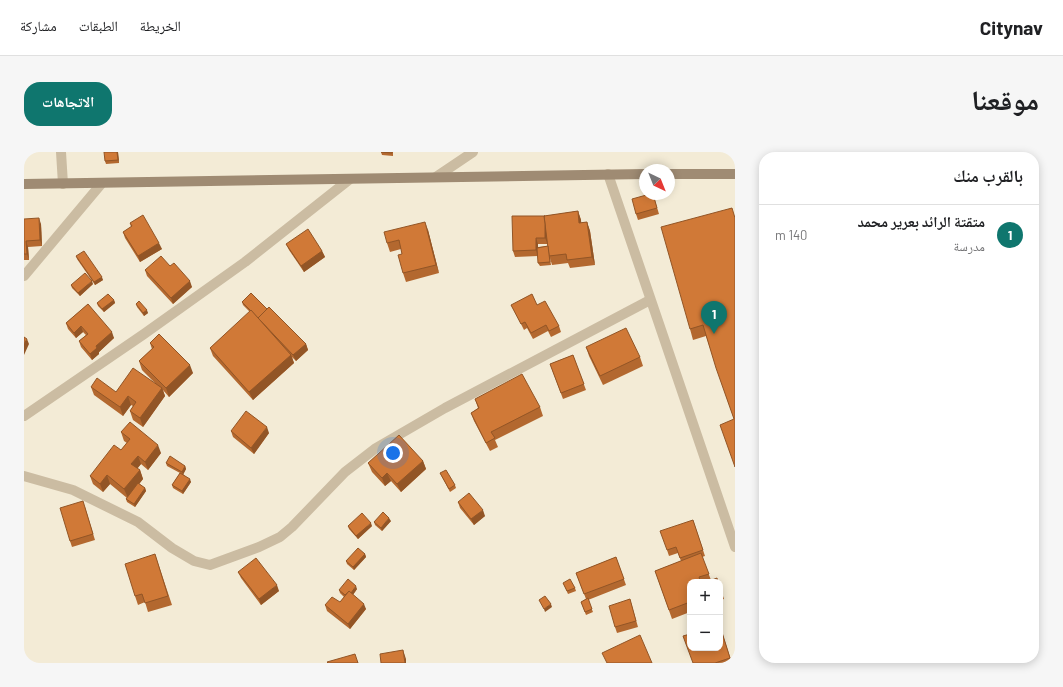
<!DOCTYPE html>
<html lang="ar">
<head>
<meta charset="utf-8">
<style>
	body { margin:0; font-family:Barlow,"Noto Naskh Arabic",sans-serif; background:#f6f6f6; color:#202124; direction:rtl }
	.controls { position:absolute; right:12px; bottom:12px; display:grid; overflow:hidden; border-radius:8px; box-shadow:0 2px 10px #0003 }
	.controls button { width:36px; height:36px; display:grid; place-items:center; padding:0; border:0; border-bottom:1px solid #e0e0e0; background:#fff; color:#202124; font:20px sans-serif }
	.compass { position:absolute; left:615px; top:12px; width:36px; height:36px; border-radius:50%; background:#fff; box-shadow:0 2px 10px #0003; rotate:137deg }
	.you { position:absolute; left:369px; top:301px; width:14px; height:14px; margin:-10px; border:3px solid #fff; border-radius:50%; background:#1a73e8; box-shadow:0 0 0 6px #1a73e833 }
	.badge { display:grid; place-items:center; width:26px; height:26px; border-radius:50%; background:#0f766e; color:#fff; font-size:13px; font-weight:700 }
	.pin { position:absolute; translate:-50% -33px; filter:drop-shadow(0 1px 2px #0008) }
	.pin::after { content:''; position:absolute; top:21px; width:14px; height:12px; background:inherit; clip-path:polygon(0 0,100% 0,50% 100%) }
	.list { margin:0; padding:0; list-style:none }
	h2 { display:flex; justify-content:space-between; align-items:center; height:52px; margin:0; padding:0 16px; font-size:17px }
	h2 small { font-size:13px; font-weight:400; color:#757577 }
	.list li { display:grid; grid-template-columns:26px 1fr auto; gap:12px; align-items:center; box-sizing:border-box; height:60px; padding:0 16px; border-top:1px solid #e0e0e0 }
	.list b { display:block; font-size:15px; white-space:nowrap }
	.list p { margin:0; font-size:13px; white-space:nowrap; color:#757577 }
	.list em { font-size:13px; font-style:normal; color:#757577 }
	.map { position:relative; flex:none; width:711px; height:511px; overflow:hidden; direction:ltr; border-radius:16px }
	header { display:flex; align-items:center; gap:24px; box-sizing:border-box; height:56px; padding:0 20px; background:#fff; border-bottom:1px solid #e0e0e0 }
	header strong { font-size:19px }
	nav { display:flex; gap:22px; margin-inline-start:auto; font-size:14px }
	.intro { display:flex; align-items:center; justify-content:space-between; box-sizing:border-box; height:96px; padding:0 24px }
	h1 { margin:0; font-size:28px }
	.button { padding:10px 18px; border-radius:16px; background:#0f766e; color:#fff; font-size:14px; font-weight:700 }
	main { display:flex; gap:24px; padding:0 24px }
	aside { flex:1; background:#fff; border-radius:16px; box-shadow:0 2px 10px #0003 }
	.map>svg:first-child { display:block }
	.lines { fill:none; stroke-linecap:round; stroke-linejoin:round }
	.street { stroke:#cbbca2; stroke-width:10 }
	.secondary { stroke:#9f8b73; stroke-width:10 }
	.wall { fill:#b3682f; fill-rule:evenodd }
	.shaded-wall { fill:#925526 }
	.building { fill:#d07937; stroke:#925526 }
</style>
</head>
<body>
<header>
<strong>Citynav</strong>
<nav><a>الخريطة</a><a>الطبقات</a><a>مشاركة</a></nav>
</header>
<div class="intro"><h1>موقعنا</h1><a class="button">الاتجاهات</a></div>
<main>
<aside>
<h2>بالقرب منك<small></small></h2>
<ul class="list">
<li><span class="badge">1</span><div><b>متقتة الرائد بعرير محمد</b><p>مدرسة</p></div><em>140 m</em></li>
</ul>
</aside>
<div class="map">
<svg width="711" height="511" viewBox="0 0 711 511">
	<rect width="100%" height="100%" fill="#f3ebd6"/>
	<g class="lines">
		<g class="street">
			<path d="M37,0L39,32"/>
			<path d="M584,22L711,395"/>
			<path d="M412,25L449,0"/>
			<path d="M0,124L78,31"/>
			<path d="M0,264L120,182L221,110L326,27"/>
			<path d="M0,324L49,338L114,370L148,396L170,409L186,413L235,395L256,385L268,375L321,320L352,296L421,256L626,148"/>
		</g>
		<g class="secondary">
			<path d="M645,22H711"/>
			<path d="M0,32L621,22"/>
		</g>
	</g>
	<g class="wall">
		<path d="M94,0L95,11L82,12L81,9Z"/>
		<path d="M357,0H369V4L358,3Z"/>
		<path d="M629,42L635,62L614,68L612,62Z"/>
		<path d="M708,56L710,267L682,184L669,188L666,177Z"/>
		<path d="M554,59L557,68V71L563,70L566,79L571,113L546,116L544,111L528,113L526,106L527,113L516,114L514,111V104L491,105L489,99L521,64ZM514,92H524V94L514,95Z"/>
		<path d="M0,67L17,72L18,94L4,95L5,108H0Z"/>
		<path d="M106,71L138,97L116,110L101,86L99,80L107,75Z"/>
		<path d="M404,78L415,121L382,130L379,121L378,102L377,97L366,100L363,91Z"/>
		<path d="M262,92L298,99L301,105L280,120L265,98Z"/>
		<path d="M52,104L79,128L71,133L53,107Z"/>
		<path d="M146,114L168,135L149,152L123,124L121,118Z"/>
		<path d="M69,132L56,144L48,136L47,133Z"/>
		<path d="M90,148L91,151L80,160L74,154L73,151Z"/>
		<path d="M218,150L243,157L282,192L284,198L272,209L268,205L270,211L229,248L189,204L186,196L226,160L219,153Z"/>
		<path d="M64,152L90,186L75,200V202L68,208L57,195L55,189L62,183L59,180L52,186L44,177L42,171Z"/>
		<path d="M112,152L124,161L120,164L113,155Z"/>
		<path d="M487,153H513L535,174L537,180L527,185L524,179L509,187L503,176L500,178L490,158Z"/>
		<path d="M126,191L169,221L145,245L139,238L141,244L119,275L109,268L106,259L109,254L107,253L99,264L70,243L67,235L92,240L132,232L118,218L115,209L128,197Z"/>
		<path d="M562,195L616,205L619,214L579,233L565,204Z"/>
		<path d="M549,203L562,238L539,247L526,212Z"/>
		<path d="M451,247L516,255L519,264L471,288L474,295L466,299L450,269L447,261L454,256Z"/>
		<path d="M207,279L245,281L230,302L209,285Z"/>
		<path d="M97,280L137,301L124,318L117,312L113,317L116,318L119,327L115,332L121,336L122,339L111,355L103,350L102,347L103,346L86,332L79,340L69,332L66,324L97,298L103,291L100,289Z"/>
		<path d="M399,309L402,317L377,340L367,329L361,334L348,320L344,311Z"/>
		<path d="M142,311L161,314L162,317L159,322L167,330L159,342L149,336L148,333L156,321L143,314Z"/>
		<path d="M416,321L431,333L432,336L426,340Z"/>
		<path d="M434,350L461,364L450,373L436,356Z"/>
		<path d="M61,355L71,388L48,395L46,389Z"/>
		<path d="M669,368L681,404L678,405L687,428L694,430H666V460L648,467L631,419L657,409L654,401L645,404L643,398Z"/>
		<path d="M367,369L358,379L351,373L350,370Z"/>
		<path d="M324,374H348L334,387L325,377Z"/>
		<path d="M131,402L148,453L124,460L121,450L114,453L111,444Z"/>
		<path d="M341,402L342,405L330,418L323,412L322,409Z"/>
		<path d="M592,405L602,433L564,448L569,460L562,463L557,450L562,447L552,421Z"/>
		<path d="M214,420L255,439L237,453L217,426Z"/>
		<path d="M539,431L551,436L552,439L544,442Z"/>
		<path d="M696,435L700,447L696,448Z"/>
		<path d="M333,437L329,443L342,457L326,477L303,459L301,453L316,450L320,445L316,441L315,438Z"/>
		<path d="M606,447L614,475L593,481L591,475Z"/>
		<path d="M696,474L708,511H669Z"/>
	</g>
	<g class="shaded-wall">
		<path d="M93,0H94L95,11L94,8Z"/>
		<path d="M554,59L557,68L558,80L555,71Z"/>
		<path d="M521,64L524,92L521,86Z"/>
		<path d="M15,66L17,72L18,94L16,88Z"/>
		<path d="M401,70L404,78L415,121L412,113Z"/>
		<path d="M563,70L566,79L571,113L568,105Z"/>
		<path d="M512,86L514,92V104L512,98Z"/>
		<path d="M2,89L4,95L5,108L3,102Z"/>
		<path d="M135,91L138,97L116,110L114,104Z"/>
		<path d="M298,99L301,105L280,120L277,114Z"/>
		<path d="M78,125L79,128L71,133L70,130Z"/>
		<path d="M68,129L69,132L56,144L54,141Z"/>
		<path d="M166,129L168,135L149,152L147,146Z"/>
		<path d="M90,148L91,151L80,160L78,157Z"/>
		<path d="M123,158L124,161L120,164L119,161Z"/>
		<path d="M57,174L59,180L52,186L50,181Z"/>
		<path d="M88,180L90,186L75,200V202L68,208L66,202L72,194Z"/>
		<path d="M3,187L5,192L0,203V192Z"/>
		<path d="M282,192L284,198L272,209L269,203Z"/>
		<path d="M267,203L270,211L229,248L225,240Z"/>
		<path d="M166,213L169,221L145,245L142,236Z"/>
		<path d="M138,236L141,244L119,275L116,266Z"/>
		<path d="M104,244L107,253L99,264L96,255Z"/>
		<path d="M243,275L245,281L230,302L227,296Z"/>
		<path d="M134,293L137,301L124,318L121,310Z"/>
		<path d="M114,304L117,312L110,320L107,312Z"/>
		<path d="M399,309L402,317L377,340L373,332Z"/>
		<path d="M161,314L162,317L159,323L158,320Z"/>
		<path d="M116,318L119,327L104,346L100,337Z"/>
		<path d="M363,321L367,329L361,334L358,326Z"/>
		<path d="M83,323L86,332L79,340L76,332Z"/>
		<path d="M166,327L167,330L159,342L158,339Z"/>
		<path d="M121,336L122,339L111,355L110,352Z"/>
		<path d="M459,358L461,364L450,373L447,367Z"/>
		<path d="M365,366L367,369L358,379L357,376Z"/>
		<path d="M347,371L348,374L334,387L332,384Z"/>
		<path d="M341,402L342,405L330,418L329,415Z"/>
		<path d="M253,433L255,439L237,453L235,447Z"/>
		<path d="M332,434L333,437L325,448L324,445Z"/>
		<path d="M340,452L342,457L326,477L324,472Z"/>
		<path d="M527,452L528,455L521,460L520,457Z"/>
		<path d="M379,498L382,507V511H381Z"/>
	</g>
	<g class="building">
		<path d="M80,0H93L94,8L81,9Z"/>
		<path d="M357,0H368V1Z"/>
		<path d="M626,42H629L633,56L612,62L608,47Z"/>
		<path d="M708,56L711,66V315L696,273L710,267L692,216L679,173L666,177L637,75Z"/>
		<path d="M554,59L555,71L563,70L568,105L543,108L542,102L525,104L520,64Z"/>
		<path d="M119,63L135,91L114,104L99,80L108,74L106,71Z"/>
		<path d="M488,64H521H520L521,72V86H512V98L489,99Z"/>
		<path d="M15,66L16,88L2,89L3,102H0V67Z"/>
		<path d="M401,70L412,113L379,121L374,103L378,102L375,88L363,91L360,80Z"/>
		<path d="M284,77L298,99L277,114L262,92Z"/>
		<path d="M524,94L526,110L514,111L513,96Z"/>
		<path d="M60,99L78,125L70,130L52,104Z"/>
		<path d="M137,104L146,114L150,111L166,129L147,146L121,118Z"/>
		<path d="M61,121L68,129L54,141L47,133Z"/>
		<path d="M227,141L243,157L234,166L218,150Z"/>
		<path d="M84,142L90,148L78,157L73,151Z"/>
		<path d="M508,142L513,153L521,149L535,174L525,179L522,173L507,181L501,170L497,172L487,153Z"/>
		<path d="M115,149L123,158L119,161L112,152Z"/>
		<path d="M64,152L88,180L72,194L73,196L66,202L55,189L64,182L57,174L50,181L42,171Z"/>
		<path d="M245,155L282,192L269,203L234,166Z"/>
		<path d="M227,158L267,203L225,240L186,196Z"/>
		<path d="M602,176L616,205L576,224L562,195Z"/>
		<path d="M135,182L166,213L142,236L115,209L130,195L126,191Z"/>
		<path d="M0,185L3,187L0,192Z"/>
		<path d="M549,203L560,232L537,241L526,212Z"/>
		<path d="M109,216L138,236L116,266L106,259L112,250L104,244L96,255L67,235L73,226L92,240Z"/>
		<path d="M498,222L516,255L467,280L471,286L462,291L447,261L455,256L451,247Z"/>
		<path d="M222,259L243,275L227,296L207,279Z"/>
		<path d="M106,270L134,293L121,310L114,304L107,312L116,318L100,337L83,323L76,332L66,324L90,293L97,298L106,287L97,280Z"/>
		<path d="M375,283L399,309L373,332L363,321L358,326L344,311Z"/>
		<path d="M146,304L161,314L158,320L142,311Z"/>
		<path d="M422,318L431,333L425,337L416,321Z"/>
		<path d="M156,321L166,327L158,339L148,333Z"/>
		<path d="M114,331L121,336L110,352L102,347Z"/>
		<path d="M445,341L459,358L447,367L434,350Z"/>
		<path d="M59,349L69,382L46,389L36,356Z"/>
		<path d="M359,360L365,366L357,376L350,370Z"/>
		<path d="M338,361L347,371L332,384L324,374Z"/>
		<path d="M669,368L679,398L656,406L652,395L643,398L636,379Z"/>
		<path d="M334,396L341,402L329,415L322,409Z"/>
		<path d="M677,401L685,422L675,425L677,430H666V450L645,458L631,419Z"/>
		<path d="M131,402L144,444L121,451L118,442L111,444L101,412Z"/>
		<path d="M592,405L600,427L560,442L552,421Z"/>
		<path d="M232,406L253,433L235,447L214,420Z"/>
		<path d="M693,426L694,430H683Z"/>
		<path d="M324,427L332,434L327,441L325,439L321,443L315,438Z"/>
		<path d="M546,427L551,436L543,439L539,431Z"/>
		<path d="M325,439L340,452L324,472L301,453L308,445L316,450Z"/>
		<path d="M521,444L527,452L520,457L515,448Z"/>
		<path d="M564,446L568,457L561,460L557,450Z"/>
		<path d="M606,447L612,469L591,475L585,454Z"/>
		<path d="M696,474L706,506L691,511H669L659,484L666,482V496H696Z"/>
		<path d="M616,483L628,511H583L578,501Z"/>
		<path d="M379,498L381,511H357L356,502Z"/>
		<path d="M331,502L334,511H304L303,510Z"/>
	</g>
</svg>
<div class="controls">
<button>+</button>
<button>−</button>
</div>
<svg class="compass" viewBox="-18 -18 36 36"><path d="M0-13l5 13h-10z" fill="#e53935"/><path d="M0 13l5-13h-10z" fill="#757577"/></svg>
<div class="you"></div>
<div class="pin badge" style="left:690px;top:182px">1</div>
</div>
</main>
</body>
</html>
